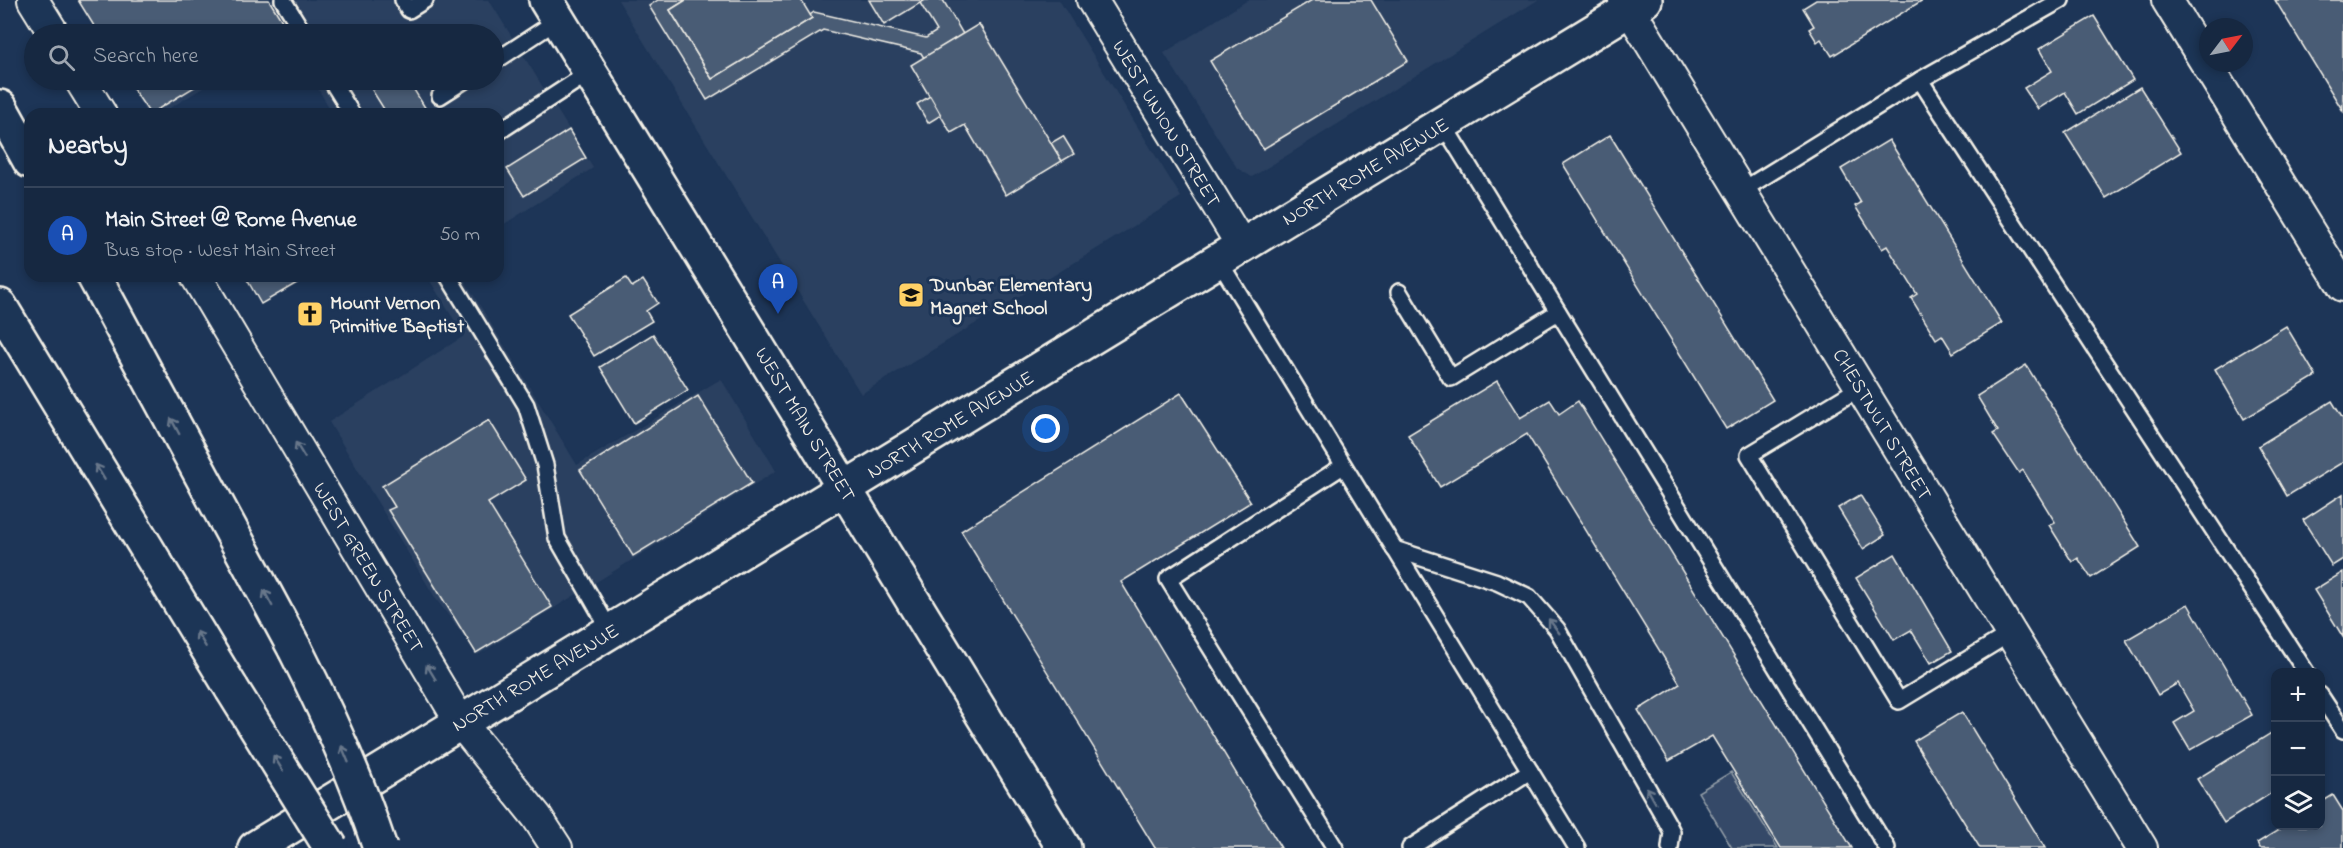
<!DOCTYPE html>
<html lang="en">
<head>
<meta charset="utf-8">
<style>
	body { margin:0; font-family:"Indie Flower",sans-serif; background:#1f3048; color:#f1f3f6 }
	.controls { position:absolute; right:18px; bottom:18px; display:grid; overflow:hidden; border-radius:12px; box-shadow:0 3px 9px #0003 }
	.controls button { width:54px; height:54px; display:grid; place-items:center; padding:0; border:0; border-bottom:2px solid #35445a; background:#162841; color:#f1f3f6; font:30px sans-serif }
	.compass { position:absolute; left:2199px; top:18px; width:54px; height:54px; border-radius:50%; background:#162841; box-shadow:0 3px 9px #0003; rotate:58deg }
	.you { position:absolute; left:1046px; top:429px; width:21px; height:21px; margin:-15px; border:4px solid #fff; border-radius:50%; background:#1a73e8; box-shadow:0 0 0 9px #1a73e833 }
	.badge { display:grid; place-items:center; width:39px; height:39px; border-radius:50%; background:#d93025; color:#fff; font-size:20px; font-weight:700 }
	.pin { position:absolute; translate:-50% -50px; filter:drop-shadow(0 2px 3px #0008) }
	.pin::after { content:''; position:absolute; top:32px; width:21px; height:18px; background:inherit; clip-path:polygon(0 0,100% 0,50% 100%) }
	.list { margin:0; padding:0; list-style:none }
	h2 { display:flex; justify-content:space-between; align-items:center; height:78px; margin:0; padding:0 24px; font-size:26px }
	h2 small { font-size:20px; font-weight:400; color:#9ea6b1 }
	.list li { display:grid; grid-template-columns:39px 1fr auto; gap:18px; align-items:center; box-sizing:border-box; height:96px; padding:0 24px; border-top:2px solid #35445a }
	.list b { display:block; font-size:22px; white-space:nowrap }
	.list p { margin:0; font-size:20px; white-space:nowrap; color:#9ea6b1 }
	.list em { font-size:20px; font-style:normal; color:#9ea6b1 }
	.icon { flex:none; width:33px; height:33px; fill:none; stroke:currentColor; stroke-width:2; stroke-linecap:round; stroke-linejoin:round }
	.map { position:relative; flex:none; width:2343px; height:848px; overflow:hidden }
	.search { position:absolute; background:#162841; box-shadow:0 3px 9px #0003; left:24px; top:24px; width:480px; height:66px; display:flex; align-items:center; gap:15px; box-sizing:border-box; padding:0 21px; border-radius:33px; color:#9ea6b1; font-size:22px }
	.panel { position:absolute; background:#162841; box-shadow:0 3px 9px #0003; left:24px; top:108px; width:480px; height:174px; border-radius:18px }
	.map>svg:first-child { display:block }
	.built { fill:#2a4060 }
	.green { fill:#354a67; stroke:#949ea8; stroke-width:1.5 }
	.building { fill:#485b74; stroke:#f4f1e8; stroke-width:1.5 }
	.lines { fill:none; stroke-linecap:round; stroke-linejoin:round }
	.lane-casing { stroke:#f4f1e8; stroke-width:20 }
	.street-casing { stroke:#f4f1e8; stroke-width:34 }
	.secondary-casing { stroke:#f4f1e8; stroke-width:38 }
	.highway-casing { stroke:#f4f1e8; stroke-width:38 }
	.lane { stroke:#1d3557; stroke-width:15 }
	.street { stroke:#1d3557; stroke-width:30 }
	.secondary { stroke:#1d3557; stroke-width:33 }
	.highway { stroke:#1d3557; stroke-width:33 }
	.highway-bridge-casing { stroke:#f4f1e8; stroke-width:38; stroke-linecap:butt }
	.highway-bridge { stroke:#1d3557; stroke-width:33 }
	.oneway { stroke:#68778a }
	.labels { text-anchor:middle; stroke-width:6; stroke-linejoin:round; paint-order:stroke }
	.street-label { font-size:20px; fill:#f4f1e8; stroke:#1d3557 }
	.poi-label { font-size:20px; font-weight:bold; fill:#f4f1e8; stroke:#1d3557; text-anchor:start }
</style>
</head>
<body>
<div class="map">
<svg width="2343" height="848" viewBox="0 0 2343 848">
	<rect width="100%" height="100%" fill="#1d3557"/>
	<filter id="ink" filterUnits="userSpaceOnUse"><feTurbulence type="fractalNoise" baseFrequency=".0167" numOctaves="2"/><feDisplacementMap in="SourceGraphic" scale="12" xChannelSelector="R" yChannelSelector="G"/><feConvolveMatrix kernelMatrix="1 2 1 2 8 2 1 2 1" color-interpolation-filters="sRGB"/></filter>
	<g filter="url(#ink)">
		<g class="built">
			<path d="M77,0H489L593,168L498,228V114H333L313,80H494V34H98Z"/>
			<path d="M618,0H1059L1181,197L861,394Z"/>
			<path d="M1248,0H1538L1252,177L1237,168L1164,53Z"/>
			<path d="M126,80H216L160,114H147Z"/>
			<path d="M427,276H462L577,465L721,379L776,471L478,655L436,599L329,422L464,336Z"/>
		</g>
		<path class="green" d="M1731,772L1778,848H1732L1698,792Z"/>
		<g class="building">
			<path d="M78,0H269L287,29L279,34H99Z"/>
			<path d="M658,0H686L670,10L712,79L812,18L810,15L814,12L926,38L937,31L920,3L925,0H943L963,34L924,58L921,53L823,30L707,100L649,6Z"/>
			<path d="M686,0H801L812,18L712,79L670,10Z"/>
			<path d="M869,0H925L884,25Z"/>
			<path d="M1312,0H1371L1408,61L1263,149L1210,61Z"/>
			<path d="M1816,0H1923L1832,56L1821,39L1817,42L1809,29L1814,26L1803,8Z"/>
			<path d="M2275,0H2343V111Z"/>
			<path d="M2094,16L2133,80L2078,114L2065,92L2038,109L2024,88L2052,71L2039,49Z"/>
			<path d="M979,24L1062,161L1006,195L965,125L951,133L911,65Z"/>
			<path d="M127,80H206L150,114Z"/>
			<path d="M389,80H408L429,114H387L372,90Z"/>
			<path d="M2140,87L2181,152L2106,198L2065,133Z"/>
			<path d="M930,96L941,115L928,123L917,104Z"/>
			<path d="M569,130L586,158L524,196L507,169Z"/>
			<path d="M1610,135L1773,400L1726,429L1563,164Z"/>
			<path d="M1063,136L1074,154L1062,161L1051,143Z"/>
			<path d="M1889,140L2002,323L1953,353L1942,335L1936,339L1911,298L1917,294L1887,246L1882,249L1855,206L1861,203L1841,169Z"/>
			<path d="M245,276H309L261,304Z"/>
			<path d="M626,278L632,287L643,280L658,303L646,311L652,321L594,356L568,314Z"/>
			<path d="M2286,326L2316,376L2244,419L2215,369Z"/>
			<path d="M653,334L688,390L634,423L600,367Z"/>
			<path d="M2026,365L2140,547L2091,578L2078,558L2072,562L2049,525L2055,522L2023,470L2019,473L1993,434L1998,431L1977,396Z"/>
			<path d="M1497,381L1520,418L1550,400L1559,414L1578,401L1852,848H1781L1712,736L1669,761L1638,710L1680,684L1527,434L1440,487L1408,435Z"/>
			<path d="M1181,393L1251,502L1121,582L1281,848H1155L961,531Z"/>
			<path d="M698,396L752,483L633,556L580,470Z"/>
			<path d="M2332,401L2343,419V462L2287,496L2258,446Z"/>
			<path d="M489,420L526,480L488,503L552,607L476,653L388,510L395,507L382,486Z"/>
			<path d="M2343,494V559L2332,566L2303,520Z"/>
			<path d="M1860,495L1885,535L1863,549L1838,508Z"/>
			<path d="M1895,554L1952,651L1931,663L1911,630L1894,640L1856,578Z"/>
			<path d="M2343,572V637L2314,590Z"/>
			<path d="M2188,604L2252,715L2190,750L2174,723L2194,711L2178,683L2158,695L2126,640Z"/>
			<path d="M1962,712L2045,848H1980L1914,741Z"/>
			<path d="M2276,730V790L2224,823L2197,779Z"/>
			<path d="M2333,795L2343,811V848H2260L2257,843L2285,826H2320V803Z"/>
		</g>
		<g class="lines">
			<defs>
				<g id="lane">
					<path d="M283,0L304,34"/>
					<path d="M403,0L409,10L425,0"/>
					<path d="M2061,0L1920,80L2306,672"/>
					<path d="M494,62L558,20"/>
					<path d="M331,80L352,114"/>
					<path d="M440,96L465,80"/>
					<path d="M1443,124L1887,848"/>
					<path d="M498,132L590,72"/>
					<path d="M1741,191L1920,80"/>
					<path d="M1219,261L1577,848"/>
					<path d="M448,276L526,405L545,465L557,538L611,632"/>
					<path d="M1399,292L1451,378L1558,312"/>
					<path d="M1861,387L1749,455L1899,701L2011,633"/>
					<path d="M1394,549L1497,582L1529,597L1557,629L1668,824L1672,832L1670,848"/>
					<path d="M2320,695L2343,730"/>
					<path d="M1335,848L1168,579L1343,466"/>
					<path d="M1410,848L1530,771"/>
				</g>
				<g id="street">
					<path d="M33,0L54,34"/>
					<path d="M1092,0L1242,246"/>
					<path d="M1624,0L2142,848"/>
					<path d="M2167,0L2343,286"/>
					<path d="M80,80L101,114"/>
					<path d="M196,276L461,723L537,817L557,848"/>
				</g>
				<g id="secondary">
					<path d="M546,0L1064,848"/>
					<path d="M255,848L1645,0"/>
				</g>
				<g id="highway">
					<path d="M0,107L30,161"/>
					<path d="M94,276L295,649"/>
					<path d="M0,306L232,689"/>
				</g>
			</defs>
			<use href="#lane" class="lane-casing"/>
			<use href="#street" class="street-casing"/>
			<use href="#secondary" class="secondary-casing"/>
			<use href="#highway" class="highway-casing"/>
			<use href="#lane" class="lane"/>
			<use href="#street" class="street"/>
			<use href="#secondary" class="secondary"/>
			<use href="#highway" class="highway"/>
			<defs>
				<g id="highway-bridge">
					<path d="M295,649C328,714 357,779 380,848"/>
					<path d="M232,689L331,848"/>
				</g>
			</defs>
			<use href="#highway-bridge" class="highway-bridge-casing"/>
			<use href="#highway-bridge" class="highway-bridge"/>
		</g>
		<defs><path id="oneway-shaft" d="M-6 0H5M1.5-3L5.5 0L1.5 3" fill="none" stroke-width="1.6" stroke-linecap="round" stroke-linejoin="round" transform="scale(1.5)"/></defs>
		<g class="oneway">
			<use href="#oneway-shaft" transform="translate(175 426) rotate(-118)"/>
			<use href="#oneway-shaft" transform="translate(300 450) rotate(-121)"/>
			<use href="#oneway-shaft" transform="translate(100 472) rotate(-121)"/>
			<use href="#oneway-shaft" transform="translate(268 598) rotate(-118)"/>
			<use href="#oneway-shaft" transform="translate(1554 626) rotate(-127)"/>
			<use href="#oneway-shaft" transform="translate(201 639) rotate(-121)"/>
			<use href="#oneway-shaft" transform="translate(431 672) rotate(-121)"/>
			<use href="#oneway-shaft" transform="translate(345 754) rotate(-113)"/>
			<use href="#oneway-shaft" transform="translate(278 763) rotate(-122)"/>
			<use href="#oneway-shaft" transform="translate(1651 795) rotate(-120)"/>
		</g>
	</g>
	<defs>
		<symbol id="school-square" viewBox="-11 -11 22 22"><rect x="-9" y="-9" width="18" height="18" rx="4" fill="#ffd166" stroke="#1d3557"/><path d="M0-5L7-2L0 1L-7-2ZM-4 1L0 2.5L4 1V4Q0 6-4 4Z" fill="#111"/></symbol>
		<symbol id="church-square" viewBox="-11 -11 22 22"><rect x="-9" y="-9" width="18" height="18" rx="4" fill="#ffd166" stroke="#1d3557"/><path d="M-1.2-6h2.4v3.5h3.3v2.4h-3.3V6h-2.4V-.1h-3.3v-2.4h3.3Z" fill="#111"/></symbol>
	</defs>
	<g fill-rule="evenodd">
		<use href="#school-square" x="896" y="280" width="30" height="30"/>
		<use href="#church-square" x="295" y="299" width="30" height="30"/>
	</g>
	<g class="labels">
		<g class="street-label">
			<text transform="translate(1167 123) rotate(59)" y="7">WEST UNION STREET</text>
			<text transform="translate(1365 171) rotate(-31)" y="7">NORTH ROME AVENUE</text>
			<text transform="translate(806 424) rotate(59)" y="7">WEST MAIN STREET</text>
			<text transform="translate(950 424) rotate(-31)" y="7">NORTH ROME AVENUE</text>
			<text transform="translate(1883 424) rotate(59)" y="7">CHESTNUT STREET</text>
			<text transform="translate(369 567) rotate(59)" y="7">WEST GREEN STREET</text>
			<text transform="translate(535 677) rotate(-31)" y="7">NORTH ROME AVENUE</text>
		</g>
		<g class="poi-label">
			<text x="930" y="291">Dunbar Elementary<tspan x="930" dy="23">Magnet School</tspan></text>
			<text x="330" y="309">Mount Vernon<tspan x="330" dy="23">Primitive Baptist</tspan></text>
		</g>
	</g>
</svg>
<div class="controls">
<button>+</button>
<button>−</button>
<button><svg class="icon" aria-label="layers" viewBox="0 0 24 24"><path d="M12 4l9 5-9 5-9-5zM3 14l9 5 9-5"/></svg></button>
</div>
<svg class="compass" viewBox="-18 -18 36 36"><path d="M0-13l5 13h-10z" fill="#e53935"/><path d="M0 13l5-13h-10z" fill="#9ea6b1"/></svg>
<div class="you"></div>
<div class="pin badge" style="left:778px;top:314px;background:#1a4fb4">A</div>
<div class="search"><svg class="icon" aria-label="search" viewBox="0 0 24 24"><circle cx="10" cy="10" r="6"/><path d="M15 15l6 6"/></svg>Search here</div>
<section class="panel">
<h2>Nearby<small></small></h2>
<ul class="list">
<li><span class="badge" style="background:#1a4fb4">A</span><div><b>Main Street @ Rome Avenue</b><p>Bus stop · West Main Street</p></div><em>50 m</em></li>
</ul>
</section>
</div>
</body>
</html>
